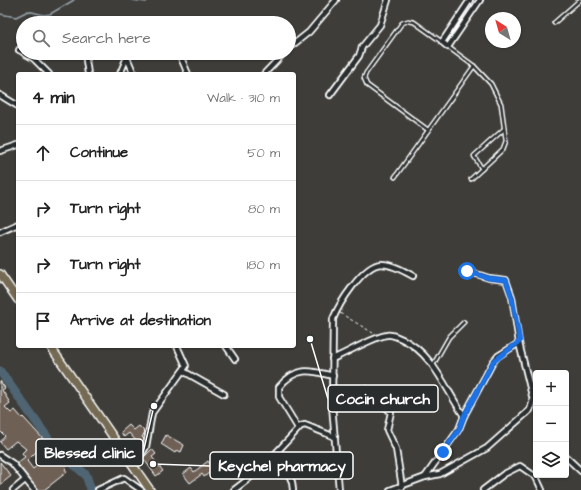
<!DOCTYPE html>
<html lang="en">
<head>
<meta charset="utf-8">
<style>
	body { margin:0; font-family:"Architects Daughter",sans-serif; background:#f6f6f6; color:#222 }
	.controls { position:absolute; right:12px; bottom:12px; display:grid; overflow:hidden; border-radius:4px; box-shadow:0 1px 3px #0004 }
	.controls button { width:36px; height:36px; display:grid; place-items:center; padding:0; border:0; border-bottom:1px solid #e0e0e0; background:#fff; color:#222; font:20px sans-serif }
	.compass { position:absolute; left:485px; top:12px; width:36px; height:36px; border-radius:50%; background:#fff; box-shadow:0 1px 3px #0004; rotate:323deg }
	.stop { position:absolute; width:12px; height:12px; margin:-9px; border:3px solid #1a73e8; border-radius:50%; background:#fff }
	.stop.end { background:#1a73e8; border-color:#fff; box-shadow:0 1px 4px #0008 }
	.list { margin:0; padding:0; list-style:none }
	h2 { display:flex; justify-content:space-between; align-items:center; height:52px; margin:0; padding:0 16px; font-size:17px }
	h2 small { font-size:13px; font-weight:400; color:#767676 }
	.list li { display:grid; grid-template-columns:26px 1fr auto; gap:12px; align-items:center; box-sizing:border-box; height:56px; padding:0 16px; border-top:1px solid #e0e0e0 }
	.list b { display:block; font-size:15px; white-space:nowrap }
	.list em { font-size:13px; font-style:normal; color:#767676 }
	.icon { flex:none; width:22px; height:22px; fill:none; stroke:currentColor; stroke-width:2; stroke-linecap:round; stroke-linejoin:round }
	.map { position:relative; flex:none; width:581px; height:490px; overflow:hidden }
	.search { position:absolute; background:#fff; box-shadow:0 1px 3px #0004; left:16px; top:16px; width:280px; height:44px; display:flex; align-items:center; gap:10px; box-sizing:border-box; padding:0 14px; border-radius:22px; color:#767676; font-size:15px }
	.panel { position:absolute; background:#fff; box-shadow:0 1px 3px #0004; left:16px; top:72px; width:280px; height:276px; border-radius:4px }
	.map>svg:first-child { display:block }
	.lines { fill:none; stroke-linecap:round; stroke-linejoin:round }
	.stream { stroke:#95a3ab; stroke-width:1.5 }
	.river { stroke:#4f6573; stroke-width:9 }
	.building { fill:#6e6154; stroke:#fff; fill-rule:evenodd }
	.service-casing { stroke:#fff; stroke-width:5.5 }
	.minor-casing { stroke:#fff; stroke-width:8 }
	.primary-casing { stroke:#fff; stroke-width:10 }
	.path { stroke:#fff; stroke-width:1; stroke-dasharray:3 3; stroke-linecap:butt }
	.service { stroke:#2a2d2e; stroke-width:2.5 }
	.minor { stroke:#2a2d2e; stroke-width:4.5 }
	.primary { stroke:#746b52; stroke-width:7 }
	.route { stroke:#1a73e8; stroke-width:5 }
	.leader { fill:none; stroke:#fff; stroke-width:1.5 }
	.callout-dot { fill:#fff; stroke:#2a2d2e; stroke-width:1.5 }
	.callout { fill:#2a2d2e; stroke:#fff; stroke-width:1.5 }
	.callout-label { font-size:15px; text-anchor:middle; font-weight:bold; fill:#fff }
</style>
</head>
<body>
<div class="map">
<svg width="581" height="490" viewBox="0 0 581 490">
	<rect width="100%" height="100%" fill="#3e3d39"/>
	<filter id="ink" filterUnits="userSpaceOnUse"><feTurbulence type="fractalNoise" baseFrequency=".025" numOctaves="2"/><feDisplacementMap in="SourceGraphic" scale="8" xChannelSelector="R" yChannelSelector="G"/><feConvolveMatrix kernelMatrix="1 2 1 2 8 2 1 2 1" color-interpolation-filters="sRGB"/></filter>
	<g filter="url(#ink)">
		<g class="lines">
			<g class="stream">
				<path d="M132,0L146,2L148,0"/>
				<path d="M0,14L16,17L28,11L44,15L50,14L74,0"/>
			</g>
			<path class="river" d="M0,371L55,448L86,475L91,490"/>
		</g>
		<g class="building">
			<path d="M0,381L5,388L2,390L10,403L5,407L11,413L15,410L22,418L23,417L44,440L43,442L59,455L67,467L65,469L67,472L44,490H38L17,463L25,457L22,453L26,449L16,441L6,449L0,442L5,436L0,431ZM40,448L49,456L33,469L27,461Z"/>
			<path d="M129,425L134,430L139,426L145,432L142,437L144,439L143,445L138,448L136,445L138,443L129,433L124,437L121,432Z"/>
			<path d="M166,435L184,445L181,452L177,450L175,453L161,444Z"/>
			<path d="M152,449L156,454L152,457L163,471L156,476L143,458Z"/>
			<path d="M208,461L214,469L204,477L202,474L190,483L183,474L191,468L194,472Z"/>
			<path d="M0,462L11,476L0,485Z"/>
		</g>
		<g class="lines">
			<defs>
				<g id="service">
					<path d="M554,23L580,0"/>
					<path d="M428,130L367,85L364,78L366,73L402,23L408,21L414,22L442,42"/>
					<path d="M482,169L474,156L504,129"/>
					<path d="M395,177L474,66L448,47"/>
					<path d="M471,179L503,149L506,141L501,104L491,84L474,66"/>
					<path d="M433,365L449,337L464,322"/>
				</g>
				<g id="minor">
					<path d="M470,0L442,42L448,47L480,0"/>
					<path d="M216,23C224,21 234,20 241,23"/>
					<path d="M289,48L309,32L336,0"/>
					<path d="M19,50L23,52"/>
					<path d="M24,53L33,58L49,74"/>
					<path d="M85,53L88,74"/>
					<path d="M125,53L134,74"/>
					<path d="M179,53L188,74"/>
					<path d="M260,56L265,53"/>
					<path d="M120,74L127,57"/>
					<path d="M264,74L284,53"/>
					<path d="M0,95L18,106"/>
					<path d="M330,95L359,56L362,47L380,25L388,0"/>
					<path d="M0,151L18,145"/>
					<path d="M0,232L18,224"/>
					<path d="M226,346L235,359"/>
					<path d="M332,359C345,354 375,336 387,335C392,334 397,337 402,339C433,353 446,390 464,416"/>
					<path d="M183,371L224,394"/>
					<path d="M365,389L391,412L387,430L396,449L402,487"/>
					<path d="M298,428L279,397V387C296,366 310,370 333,376"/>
					<path d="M279,451L292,482L293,490"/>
					<path d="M0,455L12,463L34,490"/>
					<path d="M566,457L581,471"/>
					<path d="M133,467L146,447L152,413L186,366L177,346"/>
					<path d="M425,477L440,474L487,448L530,410L533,400L519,343"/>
					<path d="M13,490L25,480"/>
					<path d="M98,490L124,478L141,490"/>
					<path d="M234,490L260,470L301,426L305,425L335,437"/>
					<path d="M339,490L332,405L333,319C339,304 363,265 381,264C392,264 404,271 413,276"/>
					<path d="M390,490L425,477L459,429L464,416L493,362L498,356L519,343L512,297L506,280L489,278L467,271"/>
					<path d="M483,490L504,474L520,466L536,477L542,490"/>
				</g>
				<g id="primary">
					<path d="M0,274L18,300"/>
					<path d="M50,346L150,490"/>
				</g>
			</defs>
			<use href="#service" class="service-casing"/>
			<use href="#minor" class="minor-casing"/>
			<use href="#primary" class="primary-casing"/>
			<path class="path" d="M340,313L373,333"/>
			<use href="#service" class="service"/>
			<use href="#minor" class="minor"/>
			<use href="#primary" class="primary"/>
		</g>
	</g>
	<g class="lines" filter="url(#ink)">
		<path class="route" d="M443,452L459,430L464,416L493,362L520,341L512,298L506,280L488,278L467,271"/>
	</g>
	<path class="leader" d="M310 339L328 399M154 406L143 453M153 464L210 466"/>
	<g class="callout-dot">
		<circle cx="310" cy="339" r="4"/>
		<circle cx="154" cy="406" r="4"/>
		<circle cx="153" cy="464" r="4"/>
	</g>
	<g class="callout">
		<rect x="328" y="385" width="110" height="27" rx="4"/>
		<rect x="36" y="439" width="107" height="27" rx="4"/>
		<rect x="210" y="452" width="143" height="27" rx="4"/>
	</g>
	<g class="callout-label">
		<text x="383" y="404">Cocin church</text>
		<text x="90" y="458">Blessed clinic</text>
		<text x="282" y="471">Keychel pharmacy</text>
	</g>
</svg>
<div class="controls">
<button>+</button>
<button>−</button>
<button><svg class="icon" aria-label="layers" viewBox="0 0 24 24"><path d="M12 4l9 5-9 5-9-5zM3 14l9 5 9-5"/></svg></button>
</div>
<svg class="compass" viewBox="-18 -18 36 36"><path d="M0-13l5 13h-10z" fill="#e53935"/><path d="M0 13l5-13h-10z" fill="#767676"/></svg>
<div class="stop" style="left:467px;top:271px"></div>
<div class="stop end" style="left:443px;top:452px"></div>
<div class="search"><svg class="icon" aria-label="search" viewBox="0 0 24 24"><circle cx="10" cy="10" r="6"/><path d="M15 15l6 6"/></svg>Search here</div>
<section class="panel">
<h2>4 min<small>Walk · 310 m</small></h2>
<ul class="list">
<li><svg class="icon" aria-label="ahead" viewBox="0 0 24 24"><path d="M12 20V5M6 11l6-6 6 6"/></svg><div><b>Continue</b></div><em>50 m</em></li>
<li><svg class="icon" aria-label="right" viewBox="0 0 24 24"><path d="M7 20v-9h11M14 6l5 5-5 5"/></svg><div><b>Turn right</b></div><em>80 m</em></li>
<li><svg class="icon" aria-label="right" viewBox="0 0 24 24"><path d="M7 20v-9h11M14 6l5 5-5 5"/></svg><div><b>Turn right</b></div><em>180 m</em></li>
<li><svg class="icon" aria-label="arrive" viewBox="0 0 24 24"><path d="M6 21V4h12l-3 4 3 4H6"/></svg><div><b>Arrive at destination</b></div></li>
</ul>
</section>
</div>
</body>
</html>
